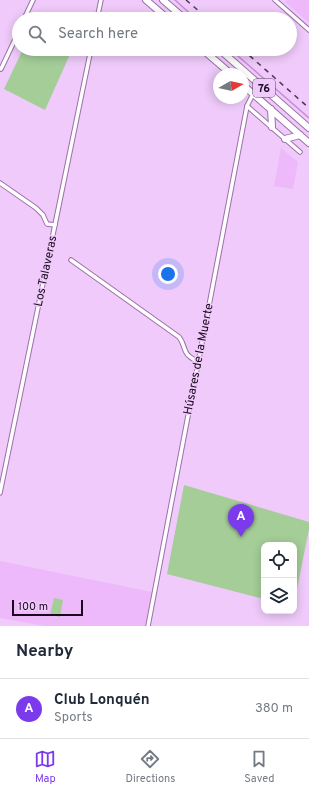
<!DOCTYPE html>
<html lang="en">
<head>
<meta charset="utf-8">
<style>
	body { margin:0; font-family:Overpass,sans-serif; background:#f6f6f7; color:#1f2937 }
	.controls { position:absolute; right:12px; bottom:12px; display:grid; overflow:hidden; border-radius:8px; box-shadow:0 2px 10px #0003 }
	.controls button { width:36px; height:36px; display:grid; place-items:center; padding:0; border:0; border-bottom:1px solid #e0e1e3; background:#fff; color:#1f2937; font:20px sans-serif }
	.compass { position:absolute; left:213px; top:68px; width:36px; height:36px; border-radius:50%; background:#fff; box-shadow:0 2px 10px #0003; rotate:81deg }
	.scale { position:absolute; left:12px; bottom:10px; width:71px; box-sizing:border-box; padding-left:4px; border:2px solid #1a091e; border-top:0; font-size:11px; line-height:14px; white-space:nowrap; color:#1a091e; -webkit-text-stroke:3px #efcafa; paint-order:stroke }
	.you { position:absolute; left:168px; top:274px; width:14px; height:14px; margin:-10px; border:3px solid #fff; border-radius:50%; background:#1a73e8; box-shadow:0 0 0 6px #1a73e833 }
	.badge { display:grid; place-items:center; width:26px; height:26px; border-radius:50%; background:#7c3aed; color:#fff; font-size:13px; font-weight:700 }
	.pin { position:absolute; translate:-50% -33px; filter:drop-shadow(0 1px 2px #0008) }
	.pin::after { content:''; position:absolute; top:21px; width:14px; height:12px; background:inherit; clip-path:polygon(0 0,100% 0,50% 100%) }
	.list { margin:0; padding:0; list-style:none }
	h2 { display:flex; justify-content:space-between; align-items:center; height:52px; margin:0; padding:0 16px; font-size:17px }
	h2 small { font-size:13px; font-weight:400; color:#747a83 }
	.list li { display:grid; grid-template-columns:26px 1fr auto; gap:12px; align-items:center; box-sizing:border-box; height:60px; padding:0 16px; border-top:1px solid #e0e1e3 }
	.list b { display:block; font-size:15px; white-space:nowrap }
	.list p { margin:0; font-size:13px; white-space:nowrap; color:#747a83 }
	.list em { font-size:13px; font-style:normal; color:#747a83 }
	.icon { flex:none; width:22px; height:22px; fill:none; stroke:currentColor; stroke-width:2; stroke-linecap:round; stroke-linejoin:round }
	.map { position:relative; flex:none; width:309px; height:626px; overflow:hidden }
	.search { position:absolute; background:#fff; box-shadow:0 2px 10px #0003; left:12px; right:12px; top:12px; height:44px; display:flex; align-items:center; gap:10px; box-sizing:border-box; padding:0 14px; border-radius:22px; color:#747a83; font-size:15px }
	.sheet { height:112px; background:#fff }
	nav { display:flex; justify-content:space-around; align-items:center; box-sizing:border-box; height:56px; border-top:1px solid #e0e1e3; background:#fff; font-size:11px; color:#747a83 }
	nav a { display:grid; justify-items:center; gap:2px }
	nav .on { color:#7c3aed }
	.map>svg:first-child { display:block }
	.built { fill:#edb9fb }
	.green { fill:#a4cd98 }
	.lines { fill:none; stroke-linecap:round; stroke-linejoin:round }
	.stream { stroke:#c78cd7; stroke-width:1.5 }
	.street-casing { stroke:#9c70a8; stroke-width:5.5 }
	.primary-casing { stroke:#9c70a8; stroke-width:8 }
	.street { stroke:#fff; stroke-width:3.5 }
	.primary { stroke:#fff; stroke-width:6 }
	.rail { stroke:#4d3752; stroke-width:1.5; stroke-dasharray:5 5; stroke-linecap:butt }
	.labels { text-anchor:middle; stroke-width:3; stroke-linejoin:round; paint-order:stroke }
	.shield { fill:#efcafa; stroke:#5a4360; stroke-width:1 }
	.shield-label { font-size:11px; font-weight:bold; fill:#1a091e }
	.street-label { font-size:12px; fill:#1a091e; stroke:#efcafa }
</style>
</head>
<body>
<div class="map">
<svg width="309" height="626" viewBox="0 0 309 626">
	<rect width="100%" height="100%" fill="#efcafa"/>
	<g class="built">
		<path d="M287,0H309V23L285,2Z"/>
		<path d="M281,148L298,162L293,189L274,186Z"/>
		<path d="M0,561L152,592L145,626H45L0,618Z"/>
	</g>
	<g class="green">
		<path d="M23,49H65L71,52L45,110L4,89Z"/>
		<path d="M184,485L309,522V529L294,604V545H264V599L167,574Z"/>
		<path d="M54,598L63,600L60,617L50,615Z"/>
	</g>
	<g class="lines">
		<g class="stream">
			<path d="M175,0L196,19"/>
			<path d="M230,49L309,118"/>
		</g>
		<defs>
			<g id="street">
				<path d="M275,0L309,30"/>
				<path d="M24,19L33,0"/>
				<path d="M97,19L101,0"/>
				<path d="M0,68L1,69L19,31"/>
				<path d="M247,106L300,152"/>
				<path d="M0,183L36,208L43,215L47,224L55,225"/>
				<path d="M71,260L179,337C185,344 183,351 189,356C191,358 195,360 198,362"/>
				<path d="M0,493L91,49"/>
				<path d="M148,626L247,106L253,94"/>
			</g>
			<g id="primary">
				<path d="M146,0L168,19"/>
				<path d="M163,0L185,19"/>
				<path d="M202,49L231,74"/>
				<path d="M219,49L309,128"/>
				<path d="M243,85L309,143"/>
				<path d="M271,109L272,127"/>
				<path d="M285,139L300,135"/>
			</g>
		</defs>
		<use href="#street" class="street-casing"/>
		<use href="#primary" class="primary-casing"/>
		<use href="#street" class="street"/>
		<use href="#primary" class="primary"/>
		<g class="rail">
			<path d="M186,0L208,19"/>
			<path d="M242,49L309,108"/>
		</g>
	</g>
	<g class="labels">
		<rect class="shield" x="253" y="79" width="22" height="18" rx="3"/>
		<g class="shield-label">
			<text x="264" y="92">76</text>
		</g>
		<g class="street-label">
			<text transform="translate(45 271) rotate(-78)" y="4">Los Talaveras</text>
			<text transform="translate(198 359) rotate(-79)" y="4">Húsares de la Muerte</text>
		</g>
	</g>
</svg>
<div class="controls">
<button><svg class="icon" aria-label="locate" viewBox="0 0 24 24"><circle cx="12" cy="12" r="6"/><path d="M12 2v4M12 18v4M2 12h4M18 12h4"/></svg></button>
<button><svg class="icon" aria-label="layers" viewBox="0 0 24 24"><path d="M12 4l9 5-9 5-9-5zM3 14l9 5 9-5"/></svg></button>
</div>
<svg class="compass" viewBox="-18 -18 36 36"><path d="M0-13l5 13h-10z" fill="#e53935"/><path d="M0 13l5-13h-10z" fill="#747a83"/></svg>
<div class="scale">100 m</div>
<div class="you"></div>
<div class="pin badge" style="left:241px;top:537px">A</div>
<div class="search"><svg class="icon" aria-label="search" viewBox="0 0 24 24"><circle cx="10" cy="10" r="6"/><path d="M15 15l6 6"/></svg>Search here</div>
</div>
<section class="sheet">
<h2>Nearby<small></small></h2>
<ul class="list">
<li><span class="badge">A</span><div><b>Club Lonquén</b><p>Sports</p></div><em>380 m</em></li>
</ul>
</section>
<nav>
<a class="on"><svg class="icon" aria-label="map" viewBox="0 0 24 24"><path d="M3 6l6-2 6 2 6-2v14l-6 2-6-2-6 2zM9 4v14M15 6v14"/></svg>Map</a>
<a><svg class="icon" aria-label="directions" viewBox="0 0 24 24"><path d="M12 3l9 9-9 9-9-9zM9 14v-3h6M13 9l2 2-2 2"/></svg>Directions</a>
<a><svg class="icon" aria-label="saved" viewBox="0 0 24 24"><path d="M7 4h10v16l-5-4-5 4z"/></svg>Saved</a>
</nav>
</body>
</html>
